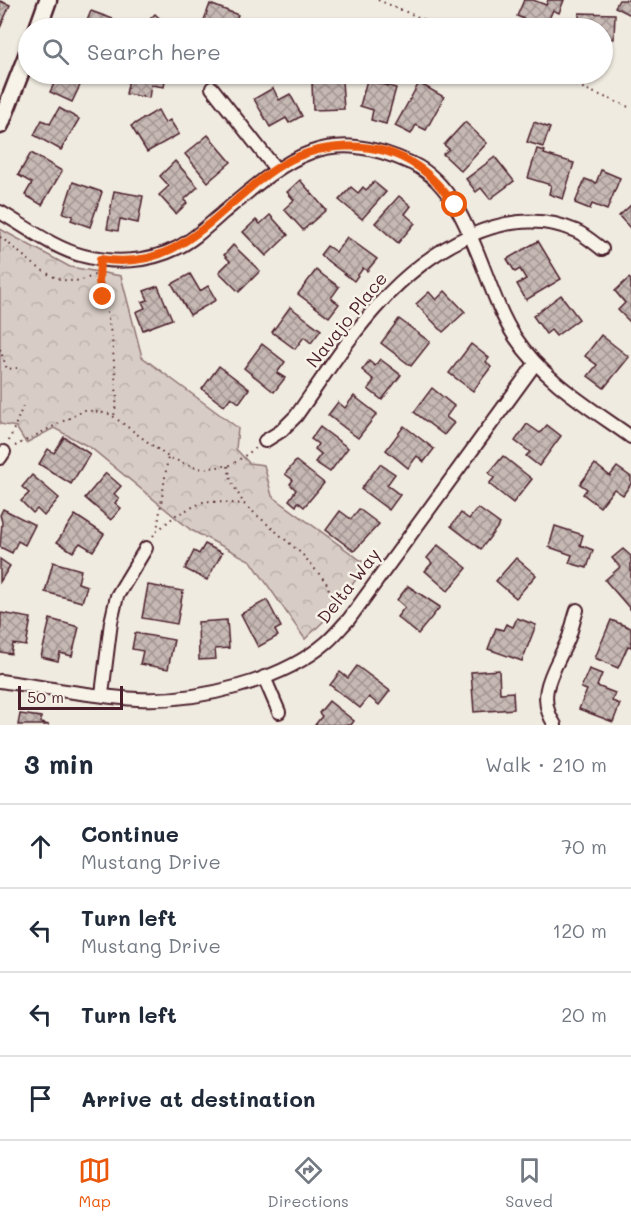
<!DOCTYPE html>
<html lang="en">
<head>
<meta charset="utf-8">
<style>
	body { margin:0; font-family:Mali,sans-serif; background:#f6f6f7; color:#1f2937 }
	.scale { position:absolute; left:18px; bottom:15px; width:105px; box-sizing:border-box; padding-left:6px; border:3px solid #4a1f2b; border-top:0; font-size:16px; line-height:21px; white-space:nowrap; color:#4a1f2b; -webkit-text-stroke:4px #f7f3e8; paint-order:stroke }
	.stop { position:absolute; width:18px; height:18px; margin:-14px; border:4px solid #ea580c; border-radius:50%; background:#fff }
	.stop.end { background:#ea580c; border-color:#fff; box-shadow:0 2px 6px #0008 }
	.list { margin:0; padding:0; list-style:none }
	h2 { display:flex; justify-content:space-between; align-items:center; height:78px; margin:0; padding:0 24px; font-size:26px }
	h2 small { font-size:20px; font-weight:400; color:#747a83 }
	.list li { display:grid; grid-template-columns:39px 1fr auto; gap:18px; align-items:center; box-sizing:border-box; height:84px; padding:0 24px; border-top:2px solid #e0e1e3 }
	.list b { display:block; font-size:22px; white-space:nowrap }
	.list p { margin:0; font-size:20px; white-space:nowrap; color:#747a83 }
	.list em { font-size:20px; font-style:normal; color:#747a83 }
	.icon { flex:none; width:33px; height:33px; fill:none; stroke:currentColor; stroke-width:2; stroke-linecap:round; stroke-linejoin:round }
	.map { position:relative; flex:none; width:631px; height:725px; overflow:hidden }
	.search { position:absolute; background:#fff; box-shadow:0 2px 4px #0004; left:18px; right:18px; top:18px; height:66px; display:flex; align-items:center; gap:15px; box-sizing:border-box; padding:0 21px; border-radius:33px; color:#747a83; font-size:22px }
	.sheet { height:414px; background:#fff }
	nav { display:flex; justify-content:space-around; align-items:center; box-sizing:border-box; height:84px; border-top:2px solid #e0e1e3; background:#fff; font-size:16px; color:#747a83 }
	nav a { display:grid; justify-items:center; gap:3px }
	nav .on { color:#ea580c }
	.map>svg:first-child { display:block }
	.park { fill:url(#park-crowns); stroke:#917678; stroke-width:1.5 }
	.building { fill:url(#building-cross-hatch); stroke:#4a1f2b; stroke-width:1.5 }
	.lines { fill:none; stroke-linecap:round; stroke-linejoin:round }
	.street-casing { stroke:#4a1f2b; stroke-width:16 }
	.secondary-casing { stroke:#4a1f2b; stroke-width:21 }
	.path { stroke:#4a1f2b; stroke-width:2; stroke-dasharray:1.5 4.5; stroke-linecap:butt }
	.street { stroke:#f7f3e8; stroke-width:12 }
	.secondary { stroke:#f7f3e8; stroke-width:16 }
	.route { stroke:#ea580c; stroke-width:8 }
	.labels { text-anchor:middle; stroke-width:5; stroke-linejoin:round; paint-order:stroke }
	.street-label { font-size:18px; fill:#4a1f2b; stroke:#f7f3e8 }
</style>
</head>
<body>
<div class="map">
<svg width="631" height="725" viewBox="0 0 631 725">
	<defs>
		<pattern id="park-crowns" width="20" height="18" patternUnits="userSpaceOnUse" patternTransform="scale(1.5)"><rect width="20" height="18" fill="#d8cdc6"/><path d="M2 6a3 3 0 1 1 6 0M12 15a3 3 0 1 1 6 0" fill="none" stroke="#bbb0aa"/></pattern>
		<pattern id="building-cross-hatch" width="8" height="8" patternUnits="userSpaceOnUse" patternTransform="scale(1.5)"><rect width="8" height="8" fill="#c6b8b3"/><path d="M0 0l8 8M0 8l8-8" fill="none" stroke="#a39592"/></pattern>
	</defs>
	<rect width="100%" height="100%" fill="#f0ebe0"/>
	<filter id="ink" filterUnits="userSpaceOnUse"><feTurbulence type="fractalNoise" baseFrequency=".0167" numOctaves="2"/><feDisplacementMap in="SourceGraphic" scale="12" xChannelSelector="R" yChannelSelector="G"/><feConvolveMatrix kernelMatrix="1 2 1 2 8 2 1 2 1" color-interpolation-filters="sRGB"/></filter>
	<g filter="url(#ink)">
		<path class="park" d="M0,229L70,267L121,276L142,357L238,428L236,449L249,463L264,465L272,496L367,565L327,618L305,639L251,561L191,530L91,448L54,428L26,443L16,427L0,424Z"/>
		<g class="building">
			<path d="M524,0H533L546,5L548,0H564L559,13L553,10L545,28H530L533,23L517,16Z"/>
			<path d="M619,0H631V15L615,7Z"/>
			<path d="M0,1L10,5L0,28Z"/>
			<path d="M210,4L238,15L233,28H201Z"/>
			<path d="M91,11L113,19L109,28H84Z"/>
			<path d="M579,13L615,14L614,39L602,38V28H579Z"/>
			<path d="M155,14L170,28H141Z"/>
			<path d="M59,74H80L84,77L72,102L50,92Z"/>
			<path d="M130,74H166L164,87L151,85L149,98L126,94Z"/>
			<path d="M367,80L396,88L386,124L371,120L373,110L360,106Z"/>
			<path d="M342,81L344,109L313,110L312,82Z"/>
			<path d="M419,83L444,97L426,130L416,125L411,134L395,126Z"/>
			<path d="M273,88L279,100L290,94L302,116L289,123L286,118L270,127L254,99Z"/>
			<path d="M59,108L79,119L61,150L34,135L42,120L50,124Z"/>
			<path d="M158,110L165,123L170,120L179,134L147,152L131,126Z"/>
			<path d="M465,122L487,143L461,171L443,154L449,149L444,145Z"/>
			<path d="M534,122L550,128L543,147L527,142Z"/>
			<path d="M208,135L231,162L208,182L185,154Z"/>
			<path d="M537,149L545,151L544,154L574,163L563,199L549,194L551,185L528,178Z"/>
			<path d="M31,153L62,171L42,205L25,195L32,183L18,175Z"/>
			<path d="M495,157L514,181L490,199L481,188L476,192L466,179Z"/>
			<path d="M175,161L198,187L184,200L187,203L176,214L159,195L169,186L160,176Z"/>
			<path d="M601,170L620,178L607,210L592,204L590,209L575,203L585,179L596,183Z"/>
			<path d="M300,180L326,210L303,230L284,209L294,200L287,192Z"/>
			<path d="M73,182L102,192L90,227L71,220L73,216L63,213Z"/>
			<path d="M374,182L386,192L362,219L339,200L351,187L358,193L363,187L366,190Z"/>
			<path d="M114,191L143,196L138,223L120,219L118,231L107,229Z"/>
			<path d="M399,196L411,206L405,214L415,223L398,243L375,223Z"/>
			<path d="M631,205V227L630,228L619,216Z"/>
			<path d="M270,215L288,235L266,256L243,232L256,220L260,224Z"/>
			<path d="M347,237L377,259L367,271L363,268L354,281L320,255L327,246L336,252Z"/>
			<path d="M538,241L561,279L526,300L517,284L526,279L520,269L515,272L507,259Z"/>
			<path d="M233,245L260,271L239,292L219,272L230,261L224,255Z"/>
			<path d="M316,270L339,287L331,298L339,304L329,317L298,294Z"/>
			<path d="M190,274L200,291L208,286L216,300L190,315L172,284Z"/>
			<path d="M629,278L631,280V323L618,310L625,303L615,291Z"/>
			<path d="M158,286L172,319L143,330L136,312L145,308L142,302L148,300L144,291Z"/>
			<path d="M445,291L465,312L443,332L416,304L429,292L436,300Z"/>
			<path d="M561,295L579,319L556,336L551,330L546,334L533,316Z"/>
			<path d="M290,307L321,330L311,343L304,337L295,349L272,332Z"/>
			<path d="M399,319L430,342L411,366L381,343Z"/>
			<path d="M601,335L629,357L604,388L588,376L597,365L585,356Z"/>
			<path d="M262,344L285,362L277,373L285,378L274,392L244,368Z"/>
			<path d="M471,344L489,358L486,362L491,367L473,391L449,373Z"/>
			<path d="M380,359L401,375L382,400L368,389L374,380L362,370L369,361L375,366Z"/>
			<path d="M219,366L249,389L239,403L231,397L224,406L202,389Z"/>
			<path d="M432,388L454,406L446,417L454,423L444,435L414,412Z"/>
			<path d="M354,396L377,414L358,438L328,415L338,402L345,408Z"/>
			<path d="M527,424L540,433L547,425L561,436L539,466L526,456L530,452L515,441Z"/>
			<path d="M404,426L434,449L424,462L417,456L408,468L386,450Z"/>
			<path d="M320,427L348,448L330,472L315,462L321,454L315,449L318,444L311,439Z"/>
			<path d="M64,437L90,454L71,484L39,464L48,449L54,453Z"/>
			<path d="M503,456L532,479L513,503L489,484L494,478L489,473Z"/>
			<path d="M296,461L324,483L304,507L298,502L296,506L289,500L296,490L290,484L293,480L285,474Z"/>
			<path d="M380,464L395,474L387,485L400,495L389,510L361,489Z"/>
			<path d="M595,464L610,476L617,467L631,477V484L623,495L614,489L600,507L583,494L587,489L580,484Z"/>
			<path d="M106,473L121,486L114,494L119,498L115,503L121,508L111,520L85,498Z"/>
			<path d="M32,475L59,498L44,516L37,509L33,513L21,501L29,493L22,487Z"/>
			<path d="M478,508L500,524L481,549L451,526L461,513L469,519Z"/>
			<path d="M3,509L35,525L25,545L18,541L12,553L0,547L2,522L0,515Z"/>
			<path d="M359,509L379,524L354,551L326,530L340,511L351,519Z"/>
			<path d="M75,515L104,534L93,551L80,543L73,552L57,542Z"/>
			<path d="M555,526L583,535L580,545L593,550L587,568L569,563L572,555L549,547Z"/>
			<path d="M205,544L222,553L207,580L185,569L194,551L199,554Z"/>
			<path d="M438,545L467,568L448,591L425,571L432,563L427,558Z"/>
			<path d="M623,549L631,556V610L605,580L620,567L612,558Z"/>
			<path d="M516,558L536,575L516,598L496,581Z"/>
			<path d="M0,559L10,566L0,582Z"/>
			<path d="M53,562L81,570L78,583L87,586L82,602L45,592Z"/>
			<path d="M148,585L183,591L177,624L142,618Z"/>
			<path d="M408,586L440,607L418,634L397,617L405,607L397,600Z"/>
			<path d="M267,600L281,627L275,630L278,636L258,647L241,614Z"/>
			<path d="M1,613L31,618L26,646L13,644L11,654L0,652Z"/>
			<path d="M517,618L536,625L522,661L488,649L496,628L503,630L506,624L513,627Z"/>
			<path d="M50,619L79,627L72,656L60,653L58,661L41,657Z"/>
			<path d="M227,620L229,648L215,649L216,659L199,660L198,622Z"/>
			<path d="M611,620L631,628V647L628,646L618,668L595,658Z"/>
			<path d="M135,633L174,640L168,669L140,664L143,651L132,649Z"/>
			<path d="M357,666L390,691L379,705L369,697L360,708L330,685L340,672L348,678Z"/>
			<path d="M589,669L602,674L597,686L615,693L612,701L620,704L613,722L579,709L587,690L581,688Z"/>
			<path d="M499,670L500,693L513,692L514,709L474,712L471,672Z"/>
			<path d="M329,701L354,721L351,725H315L322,716L319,713Z"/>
			<path d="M20,714L41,717V723L49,725H18Z"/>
		</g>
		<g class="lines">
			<defs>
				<g id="street">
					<path d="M212,88L275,168"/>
					<path d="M0,212C26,227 55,249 84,256C114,264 149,262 177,248C194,240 210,224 224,212C289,157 327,124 413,164C471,191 482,288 515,337C544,381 589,407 631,437"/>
					<path d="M265,441L281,431L296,416C323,378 349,336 381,302C426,251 507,200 576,231C585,235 594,243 602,249"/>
					<path d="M0,458L4,452"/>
					<path d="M264,677L279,712"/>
					<path d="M0,681C45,687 92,697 137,699C196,702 281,682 327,642C335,635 342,626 349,619L535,364"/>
					<path d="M102,694L111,622L117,596L146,548"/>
					<path d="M555,725C533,693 557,667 569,637C572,628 574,619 577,610"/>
				</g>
				<g id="secondary">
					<path d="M38,28L48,0"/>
					<path d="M0,125L28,53"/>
				</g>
			</defs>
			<use href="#street" class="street-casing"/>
			<use href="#secondary" class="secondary-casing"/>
			<g class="path">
				<path d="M378,0L444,28"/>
				<path d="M549,74L631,108"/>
				<path d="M0,237C30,258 59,299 99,272"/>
				<path d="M99,271L112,339L117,398L114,416"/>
				<path d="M0,349L7,369L17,368"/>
				<path d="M9,441L23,406"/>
				<path d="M15,446L85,410L110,414L168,457L193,467L203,469L231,465L256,448"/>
				<path d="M228,466L231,481L244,504"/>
				<path d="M157,531L176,515L205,501L244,504L302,554L326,582L330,592L332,618"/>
				<path d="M153,536L157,531L168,457"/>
			</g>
			<use href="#street" class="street"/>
			<use href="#secondary" class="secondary"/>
		</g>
	</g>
	<g class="lines" filter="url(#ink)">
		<path class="route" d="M103,297L99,282L100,259C182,273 216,208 275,169C316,141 376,138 417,166C432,176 444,191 455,205"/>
	</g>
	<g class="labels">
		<g class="street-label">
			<text transform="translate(347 320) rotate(-51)" y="6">Navajo Place</text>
			<text transform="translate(349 586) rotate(-52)" y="6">Delta Way</text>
		</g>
	</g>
</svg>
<div class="scale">50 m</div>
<div class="stop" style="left:455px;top:205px"></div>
<div class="stop end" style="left:103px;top:297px"></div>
<div class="search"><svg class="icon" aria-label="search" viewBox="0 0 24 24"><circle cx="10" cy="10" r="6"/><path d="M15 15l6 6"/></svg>Search here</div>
</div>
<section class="sheet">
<h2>3 min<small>Walk · 210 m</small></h2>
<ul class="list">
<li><svg class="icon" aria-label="ahead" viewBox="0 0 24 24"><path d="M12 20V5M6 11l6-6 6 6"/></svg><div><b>Continue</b><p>Mustang Drive</p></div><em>70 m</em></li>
<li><svg class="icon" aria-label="left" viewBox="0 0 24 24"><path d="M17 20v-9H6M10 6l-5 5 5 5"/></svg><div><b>Turn left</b><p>Mustang Drive</p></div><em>120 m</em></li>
<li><svg class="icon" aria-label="left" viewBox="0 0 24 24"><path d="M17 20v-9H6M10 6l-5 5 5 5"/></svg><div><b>Turn left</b></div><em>20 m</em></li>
<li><svg class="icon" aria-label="arrive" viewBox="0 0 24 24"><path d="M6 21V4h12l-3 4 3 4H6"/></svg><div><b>Arrive at destination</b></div></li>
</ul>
</section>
<nav>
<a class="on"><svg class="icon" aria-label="map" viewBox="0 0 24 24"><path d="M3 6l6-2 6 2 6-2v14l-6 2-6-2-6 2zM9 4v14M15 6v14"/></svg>Map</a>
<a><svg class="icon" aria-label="directions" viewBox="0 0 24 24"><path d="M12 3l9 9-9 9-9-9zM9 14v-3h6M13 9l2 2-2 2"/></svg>Directions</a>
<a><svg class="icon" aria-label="saved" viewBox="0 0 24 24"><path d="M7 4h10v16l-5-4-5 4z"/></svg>Saved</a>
</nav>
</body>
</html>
